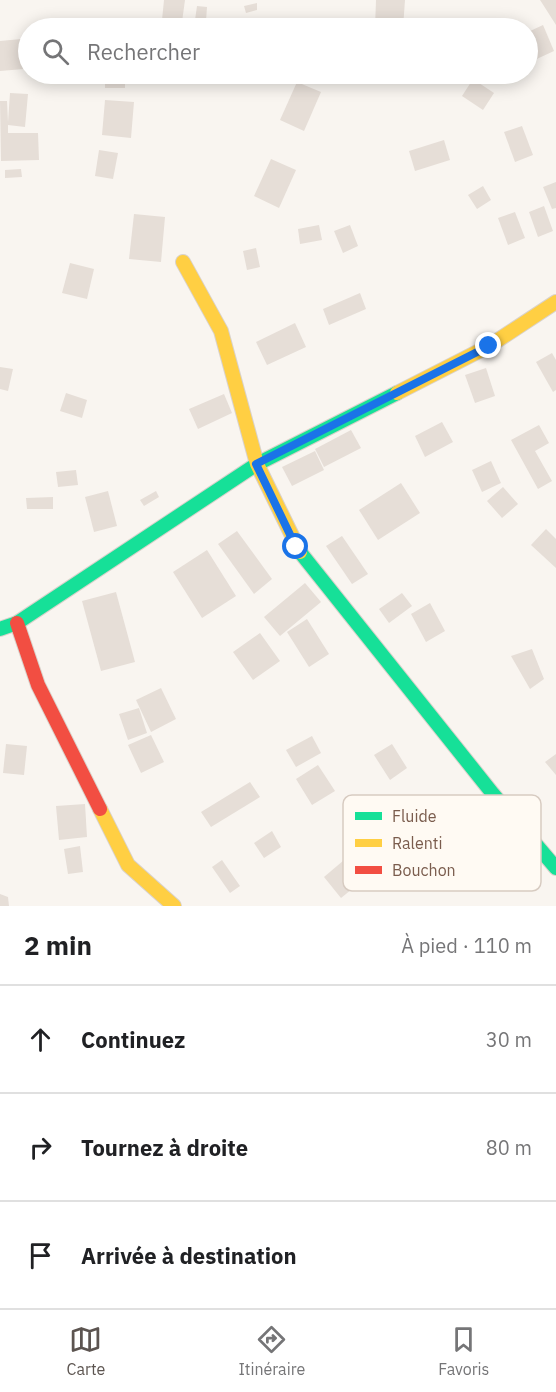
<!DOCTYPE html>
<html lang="fr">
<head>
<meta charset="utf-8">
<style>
	body { margin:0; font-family:"IBM Plex Sans",sans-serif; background:#f6f6f6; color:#202124 }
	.stop { position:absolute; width:18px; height:18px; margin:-14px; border:4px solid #1a73e8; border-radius:50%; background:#fff }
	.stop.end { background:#1a73e8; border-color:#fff; box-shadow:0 2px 6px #0008 }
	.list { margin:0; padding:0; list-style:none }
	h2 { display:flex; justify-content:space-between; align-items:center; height:78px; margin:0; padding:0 24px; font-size:26px }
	h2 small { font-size:20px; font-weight:400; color:#757577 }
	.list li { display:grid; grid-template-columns:39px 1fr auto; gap:18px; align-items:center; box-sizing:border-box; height:108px; padding:0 24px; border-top:2px solid #e0e0e0 }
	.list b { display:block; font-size:22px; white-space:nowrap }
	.list em { font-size:20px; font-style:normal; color:#757577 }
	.icon { flex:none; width:33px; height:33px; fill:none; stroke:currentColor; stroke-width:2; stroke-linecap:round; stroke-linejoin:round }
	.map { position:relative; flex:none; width:556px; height:906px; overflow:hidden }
	.search { position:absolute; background:#fff; box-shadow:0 3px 15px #0003; left:18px; right:18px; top:18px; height:66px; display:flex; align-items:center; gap:15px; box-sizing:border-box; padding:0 21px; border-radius:33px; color:#757577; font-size:22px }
	.sheet { height:402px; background:#fff }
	nav { display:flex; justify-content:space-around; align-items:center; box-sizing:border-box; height:84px; border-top:2px solid #e0e0e0; background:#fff; font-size:16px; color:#757577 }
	nav a { display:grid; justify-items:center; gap:3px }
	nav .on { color:#5c5450 }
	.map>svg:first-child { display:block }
	.building { fill:#e6ded7 }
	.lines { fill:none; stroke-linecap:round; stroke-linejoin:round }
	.fast-casing { stroke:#d9d2cb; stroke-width:16 }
	.slow-casing { stroke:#d9d2cb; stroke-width:16 }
	.jam-casing { stroke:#d9d2cb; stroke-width:16 }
	.fast { stroke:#16e098; stroke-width:14 }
	.slow { stroke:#ffcf43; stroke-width:14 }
	.jam { stroke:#f24e42; stroke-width:14 }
	.route { stroke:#1a73e8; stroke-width:8 }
	.key { fill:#fffaf3; stroke:#d7cbc1; stroke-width:1.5 }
	.key-label { font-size:16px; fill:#7a5c4d }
</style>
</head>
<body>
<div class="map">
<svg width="556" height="906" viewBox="0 0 556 906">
	<rect width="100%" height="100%" fill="#f9f5f0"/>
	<g class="building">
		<path d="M164,0H185L182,22L162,20Z"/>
		<path d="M376,0H405L403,28H375Z"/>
		<path d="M540,0H556V25L542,3Z"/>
		<path d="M257,3V10L246,13L244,6Z"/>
		<path d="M197,6L207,7L206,21L195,20Z"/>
		<path d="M543,25L554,51L528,63V32Z"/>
		<path d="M21,39L24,69L0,71V41Z"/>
		<rect x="105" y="74" width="20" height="14"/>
		<path d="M355,74H380L379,83L354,80Z"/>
		<path d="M473,79L494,93L483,110L462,96Z"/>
		<path d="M297,82L321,92L304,131L280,120Z"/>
		<path d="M10,93L28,94L25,127L8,125V133H38L39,160L1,161L0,101H7L8,122Z"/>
		<path d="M105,100L134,102L131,138L102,135Z"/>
		<path d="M522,126L533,155L515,162L504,132Z"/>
		<path d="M444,140L450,160L415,171L409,151Z"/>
		<path d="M99,150L118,153L113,179L95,176Z"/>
		<path d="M271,159L296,170L279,208L254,196Z"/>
		<path d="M21,169L22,177L5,178V170Z"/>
		<path d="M556,182V208L552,209L543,187Z"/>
		<path d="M483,186L491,200L477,209L468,195Z"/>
		<path d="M544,206L553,231L538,237L529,212Z"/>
		<path d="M515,212L525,238L508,245L498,218Z"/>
		<path d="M134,214L165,217L161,262L129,259Z"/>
		<path d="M319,225L322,240L300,244L298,229Z"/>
		<path d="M350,225L358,246L343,253L334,231Z"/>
		<path d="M256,248L260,267L247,270L243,251Z"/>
		<path d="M70,263L94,269L87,299L62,293Z"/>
		<path d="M360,293L366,309L329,325L323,309Z"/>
		<path d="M295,323L306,347L267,365L256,342Z"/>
		<path d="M552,353L556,360V390L553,392L536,362Z"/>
		<path d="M0,367L13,369L8,391L0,389Z"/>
		<path d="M486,368L495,396L475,403L465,375Z"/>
		<path d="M66,393L87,400L82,418L60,411Z"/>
		<path d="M224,394L232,413L198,429L189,409Z"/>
		<path d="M442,422L453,442L425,457L415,436Z"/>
		<path d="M539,425L549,443L535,451L552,481L538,489L511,440Z"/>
		<path d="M351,430L361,448L324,467L315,449Z"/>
		<path d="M315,451L324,470L292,486L282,467Z"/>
		<path d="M491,461L501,483L482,492L472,470Z"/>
		<path d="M76,470L78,485L58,487L56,472Z"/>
		<path d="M401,483L420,513L378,540L359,510Z"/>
		<path d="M503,487L518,504L502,518L487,501Z"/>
		<path d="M108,491L117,526L94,532L85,497Z"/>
		<path d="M156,491L159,497L144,506L140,500Z"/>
		<path d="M53,497V509H27L26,498Z"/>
		<path d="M546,529L556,539V568L531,545Z"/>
		<path d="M237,531L272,579L254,594L218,544Z"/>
		<path d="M342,536L368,574L352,584L326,546Z"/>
		<path d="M207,550L236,596L202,618L173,572Z"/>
		<path d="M305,583L321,602L280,636L264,617Z"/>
		<path d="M116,592L135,662L101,671L82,601Z"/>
		<path d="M402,593L412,606L389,623L379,609Z"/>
		<path d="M430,603L445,631L426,642L411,614Z"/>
		<path d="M307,619L329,654L309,667L287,632Z"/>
		<path d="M260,633L280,661L253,680L233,652Z"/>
		<path d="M532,649L544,679L530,689L511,656Z"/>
		<path d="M161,688L176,719L151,732L136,700Z"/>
		<path d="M139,708L147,733L128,740L119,714Z"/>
		<path d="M151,735L164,762L141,773L128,745Z"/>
		<path d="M312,736L321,753L296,767L286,750Z"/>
		<path d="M6,744L27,746L24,775L3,773Z"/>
		<path d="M392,744L407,768L390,780L374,755Z"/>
		<path d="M556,754V775L545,762Z"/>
		<path d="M318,765L335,791L312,805L296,779Z"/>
		<path d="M250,782L260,797L211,827L201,812Z"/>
		<path d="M85,804L87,837L59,840L56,806Z"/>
		<path d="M272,831L281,847L264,858L254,843Z"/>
		<path d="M80,846L83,872L68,874L64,849Z"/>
		<path d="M350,855L368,876L341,898L324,877Z"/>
		<path d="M222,860L240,886L230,893L212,867Z"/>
		<path d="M0,894L8,897L9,906H0Z"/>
	</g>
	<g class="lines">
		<defs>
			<g id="fast">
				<path d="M300,552L493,794L556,868"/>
				<path d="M0,629L17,623L257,464L397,393"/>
			</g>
			<g id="slow">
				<path d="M183,262L221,331L257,464L300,552"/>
				<path d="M397,393L489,346L556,302"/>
				<path d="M100,809L128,865L174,906"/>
			</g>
			<path id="jam" d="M17,623L38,685L100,809"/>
		</defs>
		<use href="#fast" class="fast-casing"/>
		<use href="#slow" class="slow-casing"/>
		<use href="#jam" class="jam-casing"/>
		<use href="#fast" class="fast"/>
		<use href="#slow" class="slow"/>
		<use href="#jam" class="jam"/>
	</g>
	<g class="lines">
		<path class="route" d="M296,547L256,464L489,346"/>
	</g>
	<rect x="343" y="795" width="198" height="96" rx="9" class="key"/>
	<rect x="355" y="812" width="27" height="8" fill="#16e098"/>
	<rect x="355" y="839" width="27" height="8" fill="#ffcf43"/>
	<rect x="355" y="866" width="27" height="8" fill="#f24e42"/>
	<g class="key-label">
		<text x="392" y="822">Fluide</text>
		<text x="392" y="849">Ralenti</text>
		<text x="392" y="876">Bouchon</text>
	</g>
</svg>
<div class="stop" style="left:296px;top:547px"></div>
<div class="stop end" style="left:489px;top:346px"></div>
<div class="search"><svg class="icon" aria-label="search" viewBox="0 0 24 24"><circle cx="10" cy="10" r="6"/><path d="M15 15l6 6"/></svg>Rechercher</div>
</div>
<section class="sheet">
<h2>2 min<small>À pied · 110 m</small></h2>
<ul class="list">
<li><svg class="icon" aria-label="ahead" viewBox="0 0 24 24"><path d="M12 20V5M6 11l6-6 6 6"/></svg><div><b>Continuez</b></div><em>30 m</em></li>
<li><svg class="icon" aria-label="right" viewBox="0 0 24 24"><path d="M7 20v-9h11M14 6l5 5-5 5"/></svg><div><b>Tournez à droite</b></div><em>80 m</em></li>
<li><svg class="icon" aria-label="arrive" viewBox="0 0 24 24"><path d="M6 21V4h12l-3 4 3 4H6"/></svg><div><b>Arrivée à destination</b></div></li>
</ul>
</section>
<nav>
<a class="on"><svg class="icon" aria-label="map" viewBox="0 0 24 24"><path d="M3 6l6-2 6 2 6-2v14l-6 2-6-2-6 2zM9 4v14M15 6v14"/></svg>Carte</a>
<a><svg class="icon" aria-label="directions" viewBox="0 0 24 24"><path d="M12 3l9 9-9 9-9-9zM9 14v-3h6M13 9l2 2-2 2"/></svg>Itinéraire</a>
<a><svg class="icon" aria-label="saved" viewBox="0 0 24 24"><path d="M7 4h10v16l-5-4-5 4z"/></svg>Favoris</a>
</nav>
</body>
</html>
